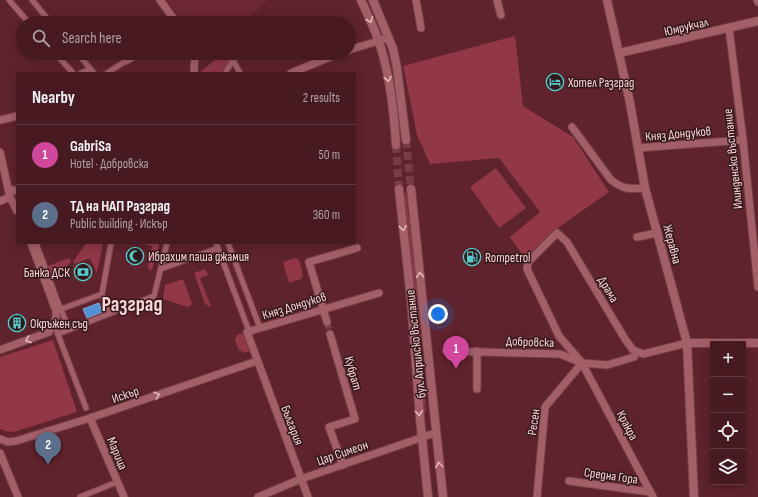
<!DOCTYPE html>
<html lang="en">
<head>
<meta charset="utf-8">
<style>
	body { margin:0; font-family:"Sofia Sans Condensed",sans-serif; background:#51272f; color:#f1f3f6 }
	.controls { position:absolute; right:12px; bottom:12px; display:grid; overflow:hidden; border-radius:0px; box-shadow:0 2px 10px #0003 }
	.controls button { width:36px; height:36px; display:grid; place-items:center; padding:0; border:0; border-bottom:1px solid #5f3840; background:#471a22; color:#f1f3f6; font:20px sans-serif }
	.you { position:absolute; left:438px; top:314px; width:14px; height:14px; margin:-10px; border:3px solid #fff; border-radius:50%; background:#1a73e8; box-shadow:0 0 0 6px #1a73e833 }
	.badge { display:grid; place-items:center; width:26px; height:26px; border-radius:50%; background:#8abfa5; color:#fff; font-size:13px; font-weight:700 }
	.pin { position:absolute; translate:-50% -33px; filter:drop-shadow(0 1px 2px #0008) }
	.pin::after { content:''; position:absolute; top:21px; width:14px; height:12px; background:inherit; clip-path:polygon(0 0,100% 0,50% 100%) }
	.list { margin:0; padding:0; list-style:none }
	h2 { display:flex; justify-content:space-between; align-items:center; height:52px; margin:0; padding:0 16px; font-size:17px }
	h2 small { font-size:13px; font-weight:400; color:#b0a1a5 }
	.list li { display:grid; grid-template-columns:26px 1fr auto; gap:12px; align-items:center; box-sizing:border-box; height:60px; padding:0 16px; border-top:1px solid #5f3840 }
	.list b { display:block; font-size:15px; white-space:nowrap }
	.list p { margin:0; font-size:13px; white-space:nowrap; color:#b0a1a5 }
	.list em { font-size:13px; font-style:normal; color:#b0a1a5 }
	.icon { flex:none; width:22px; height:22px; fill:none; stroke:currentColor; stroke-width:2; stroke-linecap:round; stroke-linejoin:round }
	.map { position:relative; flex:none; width:758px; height:497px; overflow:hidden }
	.search { position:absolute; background:#471a22; box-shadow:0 2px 10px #0003; left:16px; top:16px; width:340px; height:44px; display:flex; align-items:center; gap:10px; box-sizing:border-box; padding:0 14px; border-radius:22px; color:#b0a1a5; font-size:15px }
	.panel { position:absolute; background:#471a22; box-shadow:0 2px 10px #0003; left:16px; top:72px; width:340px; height:172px; border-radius:0px }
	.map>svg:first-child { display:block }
	.built { fill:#6d2835 }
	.green { fill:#913748 }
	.water { fill:#5091d7; stroke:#83a5d7 }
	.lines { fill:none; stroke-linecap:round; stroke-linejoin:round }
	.minor-tunnel { stroke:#763d46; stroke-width:7; stroke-dasharray:7 3.5; stroke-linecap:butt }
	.tertiary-tunnel { stroke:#763d46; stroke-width:8; stroke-dasharray:8 4; stroke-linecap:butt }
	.pedestrian-casing { stroke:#763f4c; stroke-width:7 }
	.minor-casing { stroke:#763f4c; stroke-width:9 }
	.tertiary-casing { stroke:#763f4c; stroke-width:10 }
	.pedestrian { stroke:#a35f68; stroke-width:5 }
	.minor { stroke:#a35f68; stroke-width:7 }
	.tertiary { stroke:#a35f68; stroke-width:8 }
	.oneway { stroke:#e5b6bb }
	.labels { text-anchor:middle; stroke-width:3; stroke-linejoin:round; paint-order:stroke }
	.street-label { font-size:13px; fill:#fbd3d7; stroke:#33181b }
	.poi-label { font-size:13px; fill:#fbd3d7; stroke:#33181b; text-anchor:start }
	.town-label { font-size:21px; font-weight:bold; fill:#fbd3d7; stroke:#33181b }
</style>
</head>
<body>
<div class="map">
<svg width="758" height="497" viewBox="0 0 758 497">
	<rect width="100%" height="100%" fill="#5f232d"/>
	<path class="built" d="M167,0H268L242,23H184Z"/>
	<g class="green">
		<path d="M515,36L523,106L573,137L609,192L555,230L525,258L510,237L540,212L499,158L430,164L417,135L403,66Z"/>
		<path d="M223,53H227L231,60L223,73H199Z"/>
		<path d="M496,168L526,208L499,228L470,187Z"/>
		<path d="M404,193H406L418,297L426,413H425L415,297Z"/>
		<path d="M86,243H103L97,273L90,258L74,264L73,262Z"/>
		<path d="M140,243H158L159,244L158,258L154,262L152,270H149L148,265L152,246Z"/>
		<path d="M69,258L71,262L61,272L49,277L45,267Z"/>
		<path d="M295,258L299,260L303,276L301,279L289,283L283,262Z"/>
		<path d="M205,269L208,275L200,278L211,307L205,304L194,273Z"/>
		<path d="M183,279L192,304L188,307L163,299L165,285Z"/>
		<path d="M243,333L250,351L245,353L239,350L235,341L237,335Z"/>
		<path d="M53,340L77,412L14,432L5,431L0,429V357Z"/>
	</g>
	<path class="water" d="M99,303L102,312L87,318L83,309Z"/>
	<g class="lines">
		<path class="minor-tunnel" d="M327,322L330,334"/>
		<g class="tertiary-tunnel">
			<path d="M406,140L411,189"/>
			<path d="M396,145L399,189"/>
		</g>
		<defs>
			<g id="pedestrian">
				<path d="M9,0L29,23"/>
				<path d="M32,0L51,23"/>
				<path d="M55,53L73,73"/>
				<path d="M77,53L94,73"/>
				<path d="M229,53L240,73"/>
				<path d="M81,73L88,70L93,72"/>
				<path d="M107,73L126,61"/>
				<path d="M225,73L233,60"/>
				<path d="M36,243L57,300L69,329"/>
				<path d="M216,243L249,331"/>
				<path d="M228,243L260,328"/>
				<path d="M161,269L218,248"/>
				<path d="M102,294L109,314"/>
				<path d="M56,311L102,294L111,243"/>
				<path d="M54,324L86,408"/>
				<path d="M58,334L154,296L167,243"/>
				<path d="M80,497L117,482"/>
			</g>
			<g id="minor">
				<path d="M160,0L177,23"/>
				<path d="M416,0L421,28"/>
				<path d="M497,0L501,15"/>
				<path d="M757,0L758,2"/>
				<path d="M729,28L743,140L758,287"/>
				<path d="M349,50L388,38"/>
				<path d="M126,61L139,53"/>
				<path d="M194,73L195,53"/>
				<path d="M291,73L340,53"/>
				<path d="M0,120L17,116"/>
				<path d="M572,127L611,180C624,190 630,189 645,188"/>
				<path d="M638,148L743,140"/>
				<path d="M0,152L10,197L17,211"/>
				<path d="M8,189L17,191"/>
				<path d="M0,201L10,197"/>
				<path d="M637,237L657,233"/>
				<path d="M327,322L309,262L357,248"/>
				<path d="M330,334L355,419L329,427L343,465"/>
				<path d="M0,350L49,332L56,319V311L31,243"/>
				<path d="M446,351L560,354L582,363L607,365L634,357"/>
				<path d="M477,351V389"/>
				<path d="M90,418L124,497"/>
				<path d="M0,439L8,442L16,441L90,418L257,361"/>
				<path d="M0,453L18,497"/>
				<path d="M569,481L650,492"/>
				<path d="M258,497L301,479L435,433"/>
				<path d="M308,497L247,332L379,293"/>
				<path d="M537,497L545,407L582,363"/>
				<path d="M653,497L582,363L559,336L527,269L528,262L557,233L567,242L625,339L633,350L643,354L687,343"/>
			</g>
			<g id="tertiary">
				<path d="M361,0C367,13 373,26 378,39C390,73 394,110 396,145"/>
				<path d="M373,0L393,49L397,68L406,140"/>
				<path d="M607,0L630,103L645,188L687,343L694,497"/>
				<path d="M619,53L758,21"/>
				<path d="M399,189L411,299L420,418L428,497"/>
				<path d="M411,189L443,497"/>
				<path d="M687,343H758"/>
			</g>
		</defs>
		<use href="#pedestrian" class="pedestrian-casing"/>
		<use href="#minor" class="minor-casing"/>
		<use href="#tertiary" class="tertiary-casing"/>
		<use href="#pedestrian" class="pedestrian"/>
		<use href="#minor" class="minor"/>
		<use href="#tertiary" class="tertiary"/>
	</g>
	<defs><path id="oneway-chevron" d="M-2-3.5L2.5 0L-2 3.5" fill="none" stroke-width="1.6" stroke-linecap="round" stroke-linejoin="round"/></defs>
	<g class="oneway">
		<use href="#oneway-chevron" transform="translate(370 20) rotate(67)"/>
		<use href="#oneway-chevron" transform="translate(388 79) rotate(79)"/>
		<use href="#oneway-chevron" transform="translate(403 228) rotate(84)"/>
		<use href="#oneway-chevron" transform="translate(420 275) rotate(-96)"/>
		<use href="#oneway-chevron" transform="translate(28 340) rotate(160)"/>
		<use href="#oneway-chevron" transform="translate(157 395) rotate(-19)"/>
		<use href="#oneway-chevron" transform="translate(419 413) rotate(86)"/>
		<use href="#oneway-chevron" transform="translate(439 465) rotate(-97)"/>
	</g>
	<defs>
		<symbol id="hotel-ring" viewBox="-11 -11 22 22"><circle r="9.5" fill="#33181b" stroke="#53cdc9" stroke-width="1.5"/><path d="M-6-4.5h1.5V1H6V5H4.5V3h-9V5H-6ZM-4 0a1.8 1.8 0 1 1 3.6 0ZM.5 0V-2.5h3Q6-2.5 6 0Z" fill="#53cdc9"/></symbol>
		<symbol id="mosque-ring" viewBox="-11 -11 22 22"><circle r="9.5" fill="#33181b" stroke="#53cdc9" stroke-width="1.5"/><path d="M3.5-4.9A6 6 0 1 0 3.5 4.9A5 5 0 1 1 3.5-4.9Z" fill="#53cdc9"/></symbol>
		<symbol id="fuel-ring" viewBox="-11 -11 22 22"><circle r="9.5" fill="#33181b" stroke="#53cdc9" stroke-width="1.5"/><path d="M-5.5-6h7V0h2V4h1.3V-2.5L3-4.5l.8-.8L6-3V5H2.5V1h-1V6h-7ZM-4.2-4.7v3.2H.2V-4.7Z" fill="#53cdc9"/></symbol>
		<symbol id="bank-ring" viewBox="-11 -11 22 22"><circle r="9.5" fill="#33181b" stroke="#53cdc9" stroke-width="1.5"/><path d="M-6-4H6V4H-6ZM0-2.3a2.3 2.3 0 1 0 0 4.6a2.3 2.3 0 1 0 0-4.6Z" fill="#53cdc9"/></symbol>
		<symbol id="building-ring" viewBox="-11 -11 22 22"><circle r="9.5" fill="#33181b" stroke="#53cdc9" stroke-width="1.5"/><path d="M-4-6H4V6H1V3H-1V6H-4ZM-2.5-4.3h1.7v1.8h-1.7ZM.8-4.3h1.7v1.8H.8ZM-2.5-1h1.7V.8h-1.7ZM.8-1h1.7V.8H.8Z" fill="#53cdc9"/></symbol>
	</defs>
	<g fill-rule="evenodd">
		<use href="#hotel-ring" x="545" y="72" width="20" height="20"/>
		<use href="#mosque-ring" x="125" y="246" width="20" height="20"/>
		<use href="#fuel-ring" x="462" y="247" width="20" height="20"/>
		<use href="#bank-ring" x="73" y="262" width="20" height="20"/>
		<use href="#building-ring" x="7" y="313" width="20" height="20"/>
	</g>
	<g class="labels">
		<g class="street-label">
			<text transform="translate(686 26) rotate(-13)" y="5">Юмрукчал</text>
			<text transform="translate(678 133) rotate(-5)" y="5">Княз Дондуков</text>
			<text transform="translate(732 159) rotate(-96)" y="5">Илинденско въстание</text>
			<text transform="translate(673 244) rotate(75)" y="5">Жеравна</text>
			<text transform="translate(609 289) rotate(59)" y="5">Драма</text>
			<text transform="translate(294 305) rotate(-17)" y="5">Княз Дондуков</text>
			<text transform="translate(530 341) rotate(2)" y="5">Добровска</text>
			<text transform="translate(415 344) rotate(-96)" y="5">бул. Априлско въстание</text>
			<text transform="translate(354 373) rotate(74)" y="5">Кубрат</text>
			<text transform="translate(125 394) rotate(-19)" y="5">Искър</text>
			<text transform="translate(533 422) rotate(-82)" y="5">Ресен</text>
			<text transform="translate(293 425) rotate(69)" y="5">България</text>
			<text transform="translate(628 425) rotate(62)" y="5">Кракра</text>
			<text transform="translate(342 452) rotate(-19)" y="5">Цар Симеон</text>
			<text transform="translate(118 453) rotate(67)" y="5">Марица</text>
			<text transform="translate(611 475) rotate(8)" y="5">Средна Гора</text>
		</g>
		<g class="poi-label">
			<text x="568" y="87">Хотел Разград</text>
			<text x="148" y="261">Ибрахим паша джамия</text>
			<text x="485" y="262">Rompetrol</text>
			<text x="70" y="277" text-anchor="end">Банка ДСК</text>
			<text x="30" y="328">Окръжен съд</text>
		</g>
		<g class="town-label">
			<text x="132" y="311">Разград</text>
		</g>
	</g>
</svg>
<div class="controls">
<button>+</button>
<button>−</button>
<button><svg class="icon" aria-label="locate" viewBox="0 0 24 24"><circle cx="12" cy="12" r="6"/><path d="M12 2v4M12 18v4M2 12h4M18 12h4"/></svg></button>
<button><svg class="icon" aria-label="layers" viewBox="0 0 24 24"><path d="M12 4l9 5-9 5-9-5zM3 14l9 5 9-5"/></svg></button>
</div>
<div class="you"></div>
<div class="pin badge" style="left:456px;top:369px;background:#d1479c">1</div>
<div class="pin badge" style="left:48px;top:465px;background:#5c6f8a">2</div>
<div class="search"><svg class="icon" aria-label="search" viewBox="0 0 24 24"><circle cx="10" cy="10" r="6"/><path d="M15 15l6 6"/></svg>Search here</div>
<section class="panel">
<h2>Nearby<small>2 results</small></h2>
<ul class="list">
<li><span class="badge" style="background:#d1479c">1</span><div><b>GabriSa</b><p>Hotel · Добровска</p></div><em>50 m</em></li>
<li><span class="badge" style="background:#5c6f8a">2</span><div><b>ТД на НАП Разград</b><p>Public building · Искър</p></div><em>360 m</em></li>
</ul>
</section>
</div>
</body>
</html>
